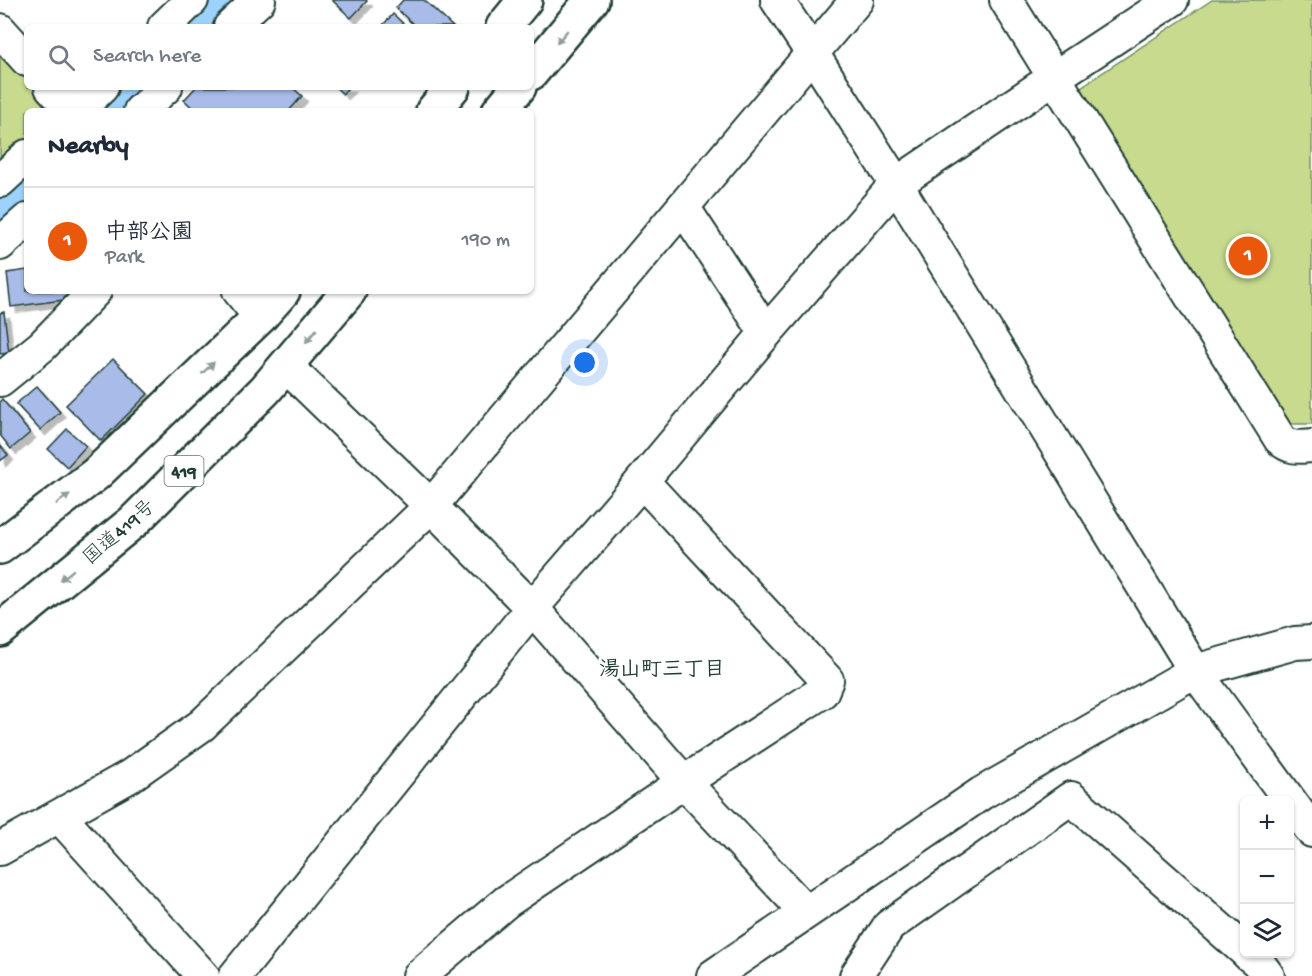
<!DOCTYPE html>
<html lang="en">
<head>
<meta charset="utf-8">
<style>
	body { margin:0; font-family:"Gochi Hand","Klee One",sans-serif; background:#f6f6f7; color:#1f2937 }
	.controls { position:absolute; right:18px; bottom:18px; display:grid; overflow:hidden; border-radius:9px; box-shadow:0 2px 4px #0004 }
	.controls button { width:54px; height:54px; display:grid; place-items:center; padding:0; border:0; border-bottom:2px solid #e0e1e3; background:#fff; color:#1f2937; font:30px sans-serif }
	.you { position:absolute; left:585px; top:363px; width:21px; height:21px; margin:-15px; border:4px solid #fff; border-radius:50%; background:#1a73e8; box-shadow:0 0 0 9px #1a73e833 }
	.badge { display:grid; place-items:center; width:39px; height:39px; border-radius:50%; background:#ea580c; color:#fff; font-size:20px; font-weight:700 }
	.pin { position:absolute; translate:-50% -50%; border:3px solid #fff; box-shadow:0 2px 6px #0006 }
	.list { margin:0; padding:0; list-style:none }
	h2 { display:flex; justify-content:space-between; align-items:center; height:78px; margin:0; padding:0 24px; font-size:26px }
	h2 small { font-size:20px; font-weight:400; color:#747a83 }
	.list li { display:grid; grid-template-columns:39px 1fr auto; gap:18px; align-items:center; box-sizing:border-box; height:108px; padding:0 24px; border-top:2px solid #e0e1e3 }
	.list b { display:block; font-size:22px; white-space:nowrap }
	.list p { margin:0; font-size:20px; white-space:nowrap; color:#747a83 }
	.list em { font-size:20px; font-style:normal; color:#747a83 }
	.icon { flex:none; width:33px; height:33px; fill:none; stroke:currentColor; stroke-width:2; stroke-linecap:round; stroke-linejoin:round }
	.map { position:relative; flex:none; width:1312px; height:976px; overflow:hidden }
	.search { position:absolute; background:#fff; box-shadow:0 2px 4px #0004; left:24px; top:24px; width:510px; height:66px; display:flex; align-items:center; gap:15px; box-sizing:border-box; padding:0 21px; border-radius:9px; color:#747a83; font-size:22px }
	.panel { position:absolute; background:#fff; box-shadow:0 2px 4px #0004; left:24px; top:108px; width:510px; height:186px; border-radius:9px }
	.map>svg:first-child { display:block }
	.green { fill:#c7da8e; stroke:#738c61; stroke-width:1.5 }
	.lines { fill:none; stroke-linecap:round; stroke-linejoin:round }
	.canal { stroke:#9cd2fb; stroke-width:24 }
	.building { fill:#a8bbe9; stroke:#1f3d34; stroke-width:1.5; filter:url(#shadow) }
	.minor-casing { stroke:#1f3d34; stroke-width:36 }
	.highway-casing { stroke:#1f3d34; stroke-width:38 }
	.minor { stroke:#fff; stroke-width:32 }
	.highway { stroke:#fff; stroke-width:33 }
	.oneway { fill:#8f9e9a }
	.labels { text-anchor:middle; stroke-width:6; stroke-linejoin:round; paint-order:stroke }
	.shield { fill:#fff; stroke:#627771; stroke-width:1.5 }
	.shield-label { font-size:18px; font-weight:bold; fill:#1f3d34 }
	.street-label { font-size:20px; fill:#1f3d34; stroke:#fff }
	.neighbourhood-label { font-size:21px; font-weight:bold; fill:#1f3d34; stroke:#fff }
</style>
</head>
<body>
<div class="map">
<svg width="1312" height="976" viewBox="0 0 1312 976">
	<defs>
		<filter id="shadow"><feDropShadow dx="5.5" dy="5.5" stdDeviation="0" flood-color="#0004"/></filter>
	</defs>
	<rect width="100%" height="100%" fill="#fff"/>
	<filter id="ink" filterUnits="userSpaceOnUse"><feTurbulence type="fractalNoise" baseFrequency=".0167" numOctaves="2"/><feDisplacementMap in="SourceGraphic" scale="12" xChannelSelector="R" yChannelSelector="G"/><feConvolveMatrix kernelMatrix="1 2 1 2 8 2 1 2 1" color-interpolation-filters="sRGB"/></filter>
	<g filter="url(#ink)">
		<g class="green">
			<path d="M1212,0H1312V424H1288L1078,89Z"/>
			<path d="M0,46L27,76V87H37L59,111H27V142L0,165Z"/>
		</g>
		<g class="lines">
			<g class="canal">
				<path d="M198,27L227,0"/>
				<path d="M108,111L135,87"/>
				<path d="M0,214L27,187"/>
			</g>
		</g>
		<g class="building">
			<path d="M332,0H366L367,1L351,18Z"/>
			<path d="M403,0H424L453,27H416L396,8Z"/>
			<path d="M393,14L407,27H381Z"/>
			<path d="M196,87H292L302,96L289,111H196L184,100Z"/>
			<path d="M335,87H349L343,94Z"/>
			<path d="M27,270V291H77L78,298L11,307L7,273Z"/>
			<path d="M4,312L9,353L0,354V313Z"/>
			<path d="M113,359L148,394L101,441L66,405Z"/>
			<path d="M37,386L60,412L40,430L16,404Z"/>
			<path d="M2,399L30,433L11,449L0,435V401Z"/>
			<path d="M67,429L86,446L67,467L48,449Z"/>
			<path d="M0,445L8,455L0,461Z"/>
		</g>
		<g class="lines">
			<defs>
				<g id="minor">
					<path d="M777,0L812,53L896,184L1195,671L1312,831"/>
					<path d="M1006,0L1280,439C1290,449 1299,447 1312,446"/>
					<path d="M164,27L192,0"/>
					<path d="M230,27L259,0"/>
					<path d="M0,30L27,60"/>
					<path d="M51,87L73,111"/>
					<path d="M77,111L102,87"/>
					<path d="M140,111L166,87"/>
					<path d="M0,181L27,156"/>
					<path d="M683,207L766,333"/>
					<path d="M0,244L27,220"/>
					<path d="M239,291L260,317"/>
					<path d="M286,366L431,506L532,608L684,782L806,912"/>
					<path d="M0,380L42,346L95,291"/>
					<path d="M60,817L203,976"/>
					<path d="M0,849L130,776L202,725L431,506L857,0"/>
					<path d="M1248,954L1257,961L1268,976"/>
					<path d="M235,976L532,608L642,481L766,333L896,184L1055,77L1172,0"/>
					<path d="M419,976L506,902L684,782L822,692L827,680L642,481"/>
					<path d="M713,976L982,793L1195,671L1295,643L1312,642"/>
					<path d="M856,976L889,926L1071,798L1244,950"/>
				</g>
				<g id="highway">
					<path d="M503,27L525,0"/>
					<path d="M531,73L592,0"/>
					<path d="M433,111L453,87"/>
					<path d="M499,111L519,87"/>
					<path d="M0,547L96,474L260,317L283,291"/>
					<path d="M0,630L134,521L265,390L349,291"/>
				</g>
			</defs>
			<use href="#minor" class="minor-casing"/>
			<use href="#highway" class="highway-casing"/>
			<use href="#minor" class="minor"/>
			<use href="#highway" class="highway"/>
		</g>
		<defs><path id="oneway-solid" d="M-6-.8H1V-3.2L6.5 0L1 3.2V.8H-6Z" transform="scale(1.5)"/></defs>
		<g class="oneway">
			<use href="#oneway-solid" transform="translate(562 37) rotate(130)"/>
			<use href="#oneway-solid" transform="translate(311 336) rotate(130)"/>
			<use href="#oneway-solid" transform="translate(208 368) rotate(-43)"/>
			<use href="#oneway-solid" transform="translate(63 499) rotate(-37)"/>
			<use href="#oneway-solid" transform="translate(67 575) rotate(141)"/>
		</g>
	</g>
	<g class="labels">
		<rect class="shield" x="164.5" y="456" width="39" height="30" rx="4.5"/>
		<g class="shield-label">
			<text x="184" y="477">419</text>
		</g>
		<g class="street-label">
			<text transform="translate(118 531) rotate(-41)" y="7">国道419号</text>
		</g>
		<g class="neighbourhood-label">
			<text x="662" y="675">湯山町三丁目</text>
		</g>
	</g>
</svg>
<div class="controls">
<button>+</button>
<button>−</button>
<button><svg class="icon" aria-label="layers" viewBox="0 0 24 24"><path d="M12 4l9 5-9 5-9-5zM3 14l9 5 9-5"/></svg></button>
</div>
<div class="you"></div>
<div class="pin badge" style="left:1248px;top:256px">1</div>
<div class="search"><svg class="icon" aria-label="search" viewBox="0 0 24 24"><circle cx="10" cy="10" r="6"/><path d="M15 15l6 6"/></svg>Search here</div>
<section class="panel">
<h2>Nearby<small></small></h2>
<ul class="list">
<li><span class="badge">1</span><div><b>中部公園</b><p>Park</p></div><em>190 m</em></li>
</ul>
</section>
</div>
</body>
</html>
